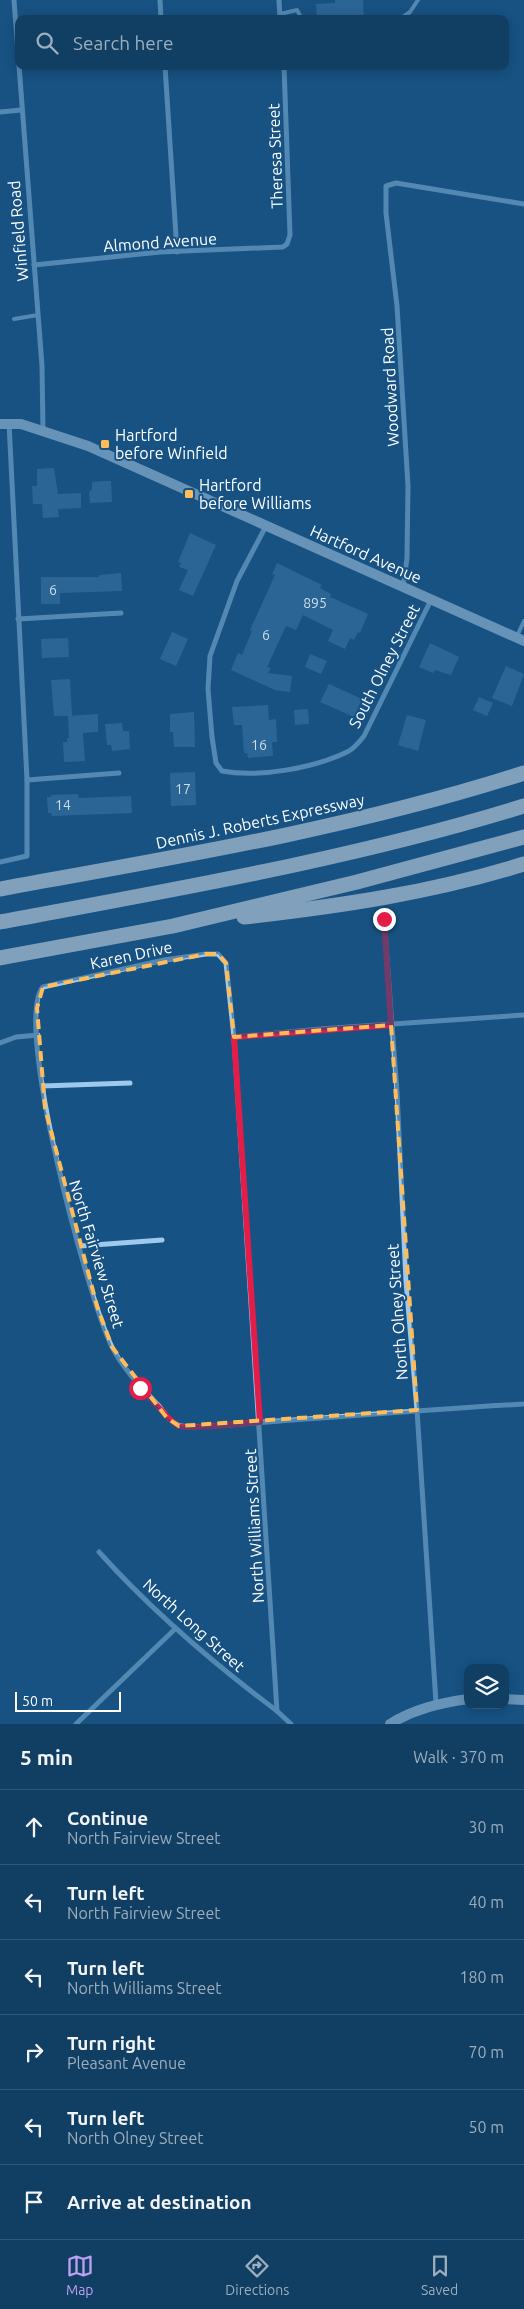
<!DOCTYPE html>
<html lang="en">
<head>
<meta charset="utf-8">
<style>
	body { margin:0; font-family:Ubuntu,sans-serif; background:#1e496c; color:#f1f3f6 }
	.controls { position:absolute; right:15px; bottom:15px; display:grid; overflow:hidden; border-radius:10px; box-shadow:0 2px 12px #0003 }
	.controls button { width:45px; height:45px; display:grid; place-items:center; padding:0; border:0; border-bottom:1px solid #305778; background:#113e63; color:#f1f3f6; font:25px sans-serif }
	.scale { position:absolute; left:15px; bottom:12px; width:106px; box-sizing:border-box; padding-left:5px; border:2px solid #fff; border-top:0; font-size:14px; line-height:18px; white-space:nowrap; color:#fff; -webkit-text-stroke:4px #175284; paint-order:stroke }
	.stop { position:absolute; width:15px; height:15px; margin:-11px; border:4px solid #e11d48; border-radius:50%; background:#fff }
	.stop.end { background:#e11d48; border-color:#fff; box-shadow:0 1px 5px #0008 }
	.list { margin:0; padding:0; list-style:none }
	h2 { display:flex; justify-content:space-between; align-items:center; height:65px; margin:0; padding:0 20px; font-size:21px }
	h2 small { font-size:16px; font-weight:400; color:#9caebe }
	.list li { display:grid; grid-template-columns:32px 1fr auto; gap:15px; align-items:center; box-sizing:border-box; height:75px; padding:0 20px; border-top:1px solid #305778 }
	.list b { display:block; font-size:19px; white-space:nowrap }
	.list p { margin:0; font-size:16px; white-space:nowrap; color:#9caebe }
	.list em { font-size:16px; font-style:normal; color:#9caebe }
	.icon { flex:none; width:28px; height:28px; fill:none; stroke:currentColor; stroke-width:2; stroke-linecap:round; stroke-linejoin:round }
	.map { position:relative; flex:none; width:524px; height:1724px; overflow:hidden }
	.search { position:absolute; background:#113e63; box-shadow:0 2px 12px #0003; left:15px; right:15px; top:15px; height:55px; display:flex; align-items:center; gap:12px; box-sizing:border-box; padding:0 18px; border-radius:10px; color:#9caebe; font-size:19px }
	.sheet { height:515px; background:#113e63 }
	nav { display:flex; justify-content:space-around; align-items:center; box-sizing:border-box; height:70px; border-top:1px solid #305778; background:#113e63; font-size:14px; color:#9caebe }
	nav a { display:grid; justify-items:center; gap:2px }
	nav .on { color:#bca0f2 }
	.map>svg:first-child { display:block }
	.building { fill:#407dad }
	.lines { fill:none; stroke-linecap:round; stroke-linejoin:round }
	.lane { stroke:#9cc9ec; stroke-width:4 }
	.street { stroke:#9cc9ec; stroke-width:5 }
	.secondary { stroke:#c8e2f9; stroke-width:10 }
	.highway { stroke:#fff; stroke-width:15 }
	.route { stroke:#e11d48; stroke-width:6 }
	.marked { fill:none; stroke:#ffbc57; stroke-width:4; stroke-dasharray:10 6; stroke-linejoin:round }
	.poi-dot { fill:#ffbc57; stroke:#175284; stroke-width:2 }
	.labels { text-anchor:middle; stroke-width:4; stroke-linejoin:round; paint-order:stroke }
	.number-label { font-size:14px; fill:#cfdeea }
	.street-label { font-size:16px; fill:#fff; stroke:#175284 }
	.poi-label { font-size:16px; fill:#fff; stroke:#175284; text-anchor:start }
</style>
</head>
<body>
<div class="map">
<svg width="524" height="1724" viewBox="0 0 524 1724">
	<rect width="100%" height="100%" fill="#175284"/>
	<g class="building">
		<path d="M335,0H363L364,19H317L316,4L335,3Z"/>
		<path d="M54,468L58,494L81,493V508L58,509L59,517L43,518L42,504H33L32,486H37V469Z"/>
		<path d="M103,481H111L112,502L90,503L89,492L92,489V482Z"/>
		<path d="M190,533L216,545L193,596L179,590L188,570L179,567L181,563L178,562Z"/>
		<path d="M277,563L322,585L320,588L331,594L330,597L368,614L360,633L358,632L354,640L350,638L345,649L328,641L333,630L303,615L296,630L286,626L267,667L271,668L268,673L292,676L290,692L275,690L231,670L238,653L242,655L252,631L250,630L275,575L272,574Z"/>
		<path d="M121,573L122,591L60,593V604H41V577H99V575Z"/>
		<path d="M172,632L188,639L176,666L160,659Z"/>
		<path d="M68,638L69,657L42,658L41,639Z"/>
		<path d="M430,643L459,657L451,675L435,670L433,673L419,667Z"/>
		<path d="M310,654L327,661L321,674L305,667Z"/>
		<path d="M506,666L524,674L512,706L492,698Z"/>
		<path d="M70,679L72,716H54L51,680Z"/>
		<path d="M329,684L362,699L354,717L320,702Z"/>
		<path d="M479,697L493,703L487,716L473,710Z"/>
		<path d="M268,705L269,720L276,719L277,742H272L273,756L248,758L247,753H244L242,725H234L232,707Z"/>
		<path d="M308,709L309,724L295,725L294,710Z"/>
		<path d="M194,712L195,747H174L173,732H170V714Z"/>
		<path d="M98,714V732L83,733L85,761L64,762L63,742H67V738H69L68,716Z"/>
		<path d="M407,715L426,720L418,751L398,745Z"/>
		<path d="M122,723L123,731H129L130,749L112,751L111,745H107L105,724Z"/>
		<path d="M195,772L196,805L171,806L170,773Z"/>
		<path d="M78,794L79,798L131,796L132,813L52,816L51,813H48L47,797H51V795Z"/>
	</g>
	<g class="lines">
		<g class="lane">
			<path d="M280,14L297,10L302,19"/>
			<path d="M400,19L410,12L418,0"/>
			<path d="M14,319L38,315"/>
			<path d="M517,636L524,621"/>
		</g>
		<g class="street">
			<path d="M14,0L42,366L43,431"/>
			<path d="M160,0L161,19"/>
			<path d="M279,0L280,19"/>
			<path d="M165,66L177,252"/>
			<path d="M0,112L21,110"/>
			<path d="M34,265L160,252L283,247L287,244L290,235L284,66"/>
			<path d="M266,526L237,581L210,656L208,689L212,737L216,763L222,771C259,778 314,768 347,752C354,749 359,742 364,736L431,600"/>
			<path d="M403,587L407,558L408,486L397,306L386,213V186L396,183L524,204"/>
			<path d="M18,619L121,613"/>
			<path d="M27,780L119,773"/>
			<path d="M0,862L27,856V780L9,423"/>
			<path d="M384,919L397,1092L406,1281L417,1410L436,1703"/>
			<path d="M234,1037L320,1029L524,1015"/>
			<path d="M0,1043L16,1037L38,1035"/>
			<path d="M42,1086L130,1083"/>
			<path d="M80,1246L162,1240"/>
			<path d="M99,1552C152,1611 213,1663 277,1711"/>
			<path d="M76,1724L175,1629"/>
			<path d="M291,1724L277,1711L234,1037L226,963L218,954H206L164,960L43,987C12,1021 89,1301 112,1347C123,1369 141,1387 158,1405C164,1412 168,1421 178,1425C190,1430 237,1424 252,1423C343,1417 433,1409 524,1404"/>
		</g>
		<g class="secondary">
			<path d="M0,424H21L88,446L524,641"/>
			<path d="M505,1699L524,1700"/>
			<path d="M390,1724C414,1709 440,1703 468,1699"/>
		</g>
		<g class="highway">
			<path d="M0,889C176,857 353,828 524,773"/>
			<path d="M244,917C340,906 431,893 524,864"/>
			<path d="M0,922C176,889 353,859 524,806"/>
			<path d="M0,958L173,926L357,882L524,837"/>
		</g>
	</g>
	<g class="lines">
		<path class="route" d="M140,1388C148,1395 171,1423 178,1426C190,1430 245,1423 260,1422L234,1037L391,1025L384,919"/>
	</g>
	<path d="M0 0H524V1724H0ZM206,954H218L226,963L234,1037L391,1025L417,1410L179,1426L167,1418L112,1347L97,1306L45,1108L37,1008L43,987Z" fill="#175284" fill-opacity=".55" fill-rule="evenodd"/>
	<path class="marked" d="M206,954H218L226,963L234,1037L391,1025L417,1410L179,1426L167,1418L112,1347L97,1306L45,1108L37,1008L43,987Z"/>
	<g class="poi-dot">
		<rect x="100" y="439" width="10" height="10" rx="2.5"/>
		<rect x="184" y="489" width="10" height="10" rx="2.5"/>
	</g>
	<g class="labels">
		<g class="number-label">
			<text x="53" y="595">6</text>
			<text x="315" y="608">895</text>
			<text x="266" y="640">6</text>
			<text x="259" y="750">16</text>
			<text x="183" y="794">17</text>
			<text x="63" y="810">14</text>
		</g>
		<g class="street-label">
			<text transform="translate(275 156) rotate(-92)" y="6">Theresa Street</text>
			<text transform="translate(18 231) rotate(-95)" y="6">Winfield Road</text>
			<text transform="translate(160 242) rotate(-4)" y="6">Almond Avenue</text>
			<text transform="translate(390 387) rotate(-93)" y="6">Woodward Road</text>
			<text transform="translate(366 554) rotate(24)" y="6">Hartford Avenue</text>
			<text transform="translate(384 666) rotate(-63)" y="6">South Olney Street</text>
			<text transform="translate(260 821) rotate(-12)" y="6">Dennis J. Roberts Expressway</text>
			<text transform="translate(131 955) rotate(-12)" y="6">Karen Drive</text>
			<text transform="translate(97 1254) rotate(73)" y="6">North Fairview Street</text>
			<text transform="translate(397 1312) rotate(-94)" y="6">North Olney Street</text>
			<text transform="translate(254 1526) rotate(-93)" y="6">North Williams Street</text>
			<text transform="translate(194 1625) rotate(42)" y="6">North Long Street</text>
		</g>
		<g class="poi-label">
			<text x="115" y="441">Hartford<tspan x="115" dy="18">before Winfield</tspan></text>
			<text x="199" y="491">Hartford<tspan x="199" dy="18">before Williams</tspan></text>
		</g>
	</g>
</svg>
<div class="controls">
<button><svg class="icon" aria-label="layers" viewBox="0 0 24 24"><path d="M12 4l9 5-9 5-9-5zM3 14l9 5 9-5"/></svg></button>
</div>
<div class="scale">50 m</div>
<div class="stop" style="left:140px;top:1388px"></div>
<div class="stop end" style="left:384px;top:919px"></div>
<div class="search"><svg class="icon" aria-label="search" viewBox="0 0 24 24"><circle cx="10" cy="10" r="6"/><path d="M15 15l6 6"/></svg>Search here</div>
</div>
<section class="sheet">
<h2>5 min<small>Walk · 370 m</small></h2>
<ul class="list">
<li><svg class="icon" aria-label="ahead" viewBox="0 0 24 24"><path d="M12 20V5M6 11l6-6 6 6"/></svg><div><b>Continue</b><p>North Fairview Street</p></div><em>30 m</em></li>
<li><svg class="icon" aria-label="left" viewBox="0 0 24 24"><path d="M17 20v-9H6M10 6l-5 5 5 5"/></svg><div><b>Turn left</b><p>North Fairview Street</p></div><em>40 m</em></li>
<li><svg class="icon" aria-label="left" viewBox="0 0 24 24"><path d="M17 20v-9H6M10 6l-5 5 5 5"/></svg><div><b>Turn left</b><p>North Williams Street</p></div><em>180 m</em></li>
<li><svg class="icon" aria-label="right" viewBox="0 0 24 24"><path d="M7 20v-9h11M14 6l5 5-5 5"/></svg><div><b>Turn right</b><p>Pleasant Avenue</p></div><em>70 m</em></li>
<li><svg class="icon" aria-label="left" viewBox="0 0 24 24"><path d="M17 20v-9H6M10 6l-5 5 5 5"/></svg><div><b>Turn left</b><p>North Olney Street</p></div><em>50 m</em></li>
<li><svg class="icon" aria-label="arrive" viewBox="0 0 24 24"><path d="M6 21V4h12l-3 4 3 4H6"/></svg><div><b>Arrive at destination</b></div></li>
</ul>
</section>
<nav>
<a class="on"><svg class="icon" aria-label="map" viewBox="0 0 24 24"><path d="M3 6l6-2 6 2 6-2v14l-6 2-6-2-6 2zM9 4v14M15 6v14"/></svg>Map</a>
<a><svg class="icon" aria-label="directions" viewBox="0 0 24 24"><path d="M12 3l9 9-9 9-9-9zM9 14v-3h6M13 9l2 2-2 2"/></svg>Directions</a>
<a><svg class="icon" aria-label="saved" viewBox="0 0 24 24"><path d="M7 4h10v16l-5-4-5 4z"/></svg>Saved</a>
</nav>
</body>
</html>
